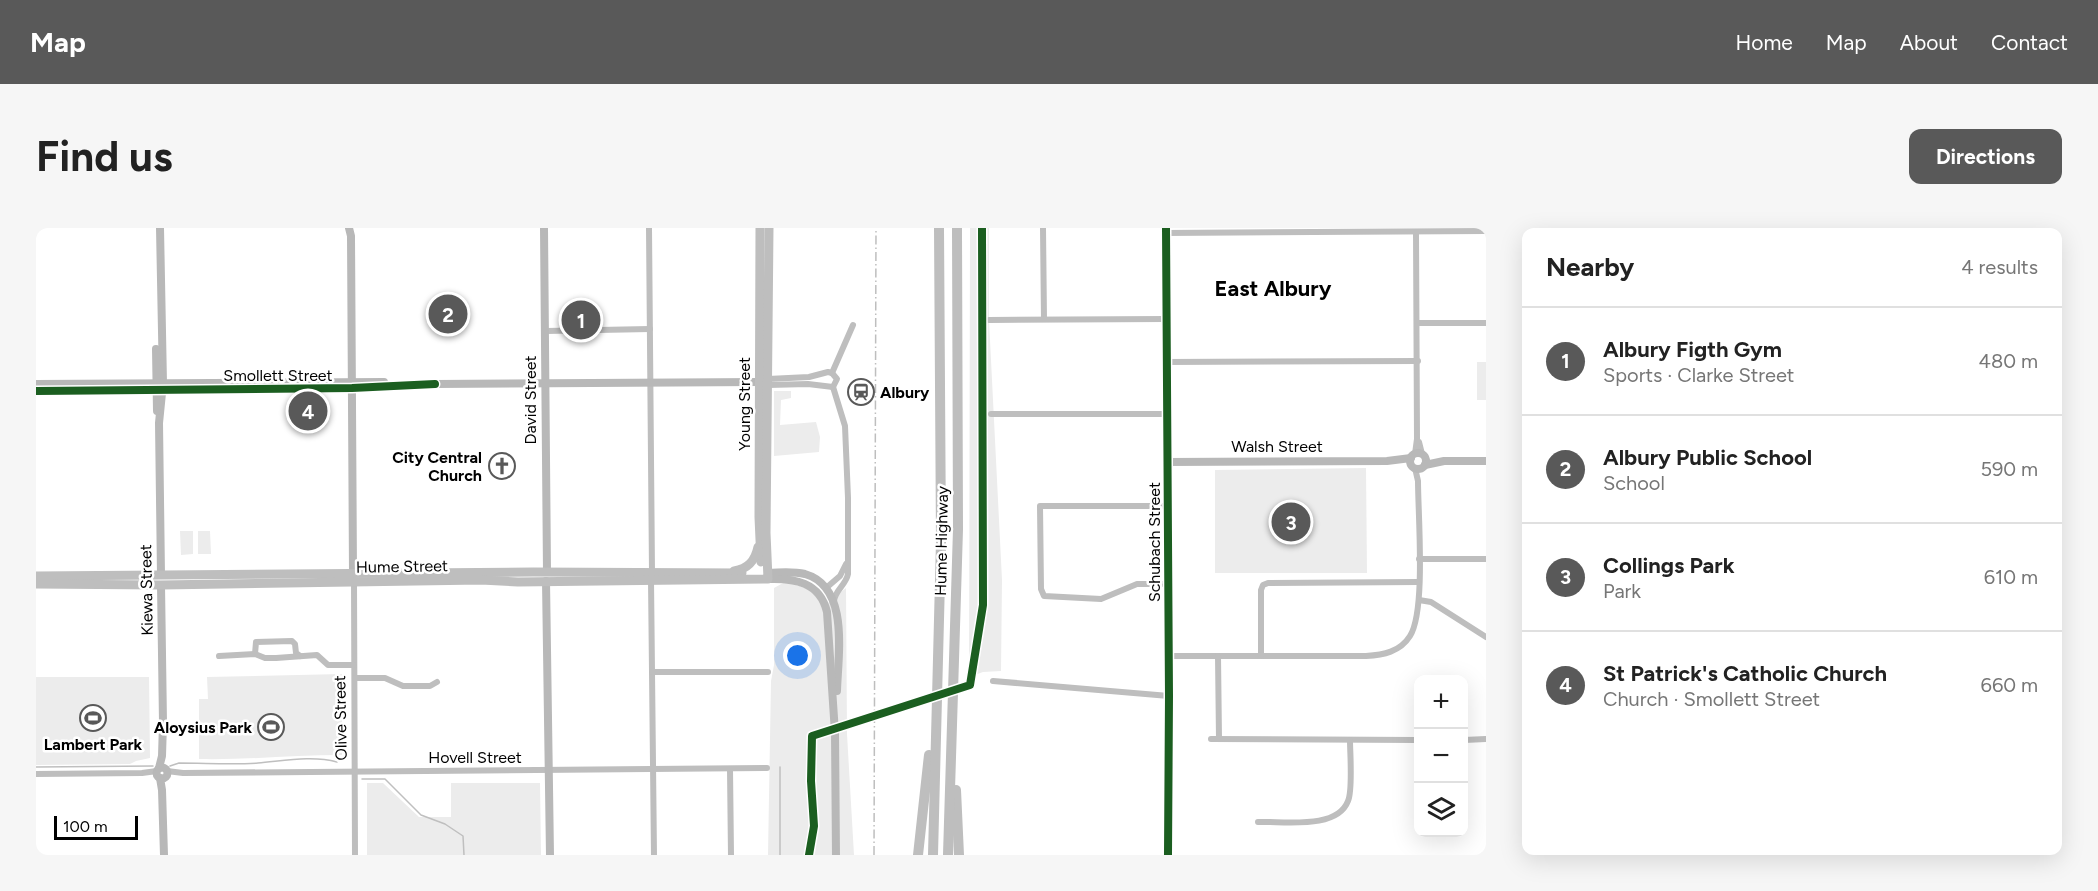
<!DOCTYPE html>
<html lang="en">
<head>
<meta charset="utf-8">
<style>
	body { margin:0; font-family:Figtree,sans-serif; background:#f6f6f6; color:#222 }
	.controls { position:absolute; right:18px; bottom:18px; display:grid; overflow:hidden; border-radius:12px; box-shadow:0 6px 24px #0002 }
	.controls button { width:54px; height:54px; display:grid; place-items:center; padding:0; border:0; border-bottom:2px solid #e0e0e0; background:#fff; color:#222; font:30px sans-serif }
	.scale { position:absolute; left:18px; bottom:15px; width:84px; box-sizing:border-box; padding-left:6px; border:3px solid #000; border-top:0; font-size:16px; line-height:21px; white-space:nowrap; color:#000; -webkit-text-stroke:4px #fff; paint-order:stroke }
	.you { position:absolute; left:762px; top:428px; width:21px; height:21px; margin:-15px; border:4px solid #fff; border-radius:50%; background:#1a73e8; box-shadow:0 0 0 9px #1a73e833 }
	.badge { display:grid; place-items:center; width:39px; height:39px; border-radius:50%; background:#595959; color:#fff; font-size:20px; font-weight:700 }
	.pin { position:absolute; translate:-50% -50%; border:3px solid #fff; box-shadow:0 2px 6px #0006 }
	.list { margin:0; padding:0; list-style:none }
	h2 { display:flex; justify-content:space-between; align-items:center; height:78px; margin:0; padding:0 24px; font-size:26px }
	h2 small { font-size:20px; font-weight:400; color:#767676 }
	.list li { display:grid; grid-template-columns:39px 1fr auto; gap:18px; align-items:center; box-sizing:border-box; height:108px; padding:0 24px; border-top:2px solid #e0e0e0 }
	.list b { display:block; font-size:22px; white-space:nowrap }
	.list p { margin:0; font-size:20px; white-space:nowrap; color:#767676 }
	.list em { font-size:20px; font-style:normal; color:#767676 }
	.icon { flex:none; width:33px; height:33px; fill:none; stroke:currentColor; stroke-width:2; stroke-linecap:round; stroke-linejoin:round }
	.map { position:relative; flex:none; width:1450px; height:627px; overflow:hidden; border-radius:12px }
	header { display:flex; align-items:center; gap:36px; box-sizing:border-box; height:84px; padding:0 30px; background:#595959; color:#fff }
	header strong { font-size:28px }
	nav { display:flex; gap:33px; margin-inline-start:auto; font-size:21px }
	.intro { display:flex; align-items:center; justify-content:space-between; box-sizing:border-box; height:144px; padding:0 36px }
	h1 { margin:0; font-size:42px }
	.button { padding:15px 27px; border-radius:12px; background:#595959; color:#fff; font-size:21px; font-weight:700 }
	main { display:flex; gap:36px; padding:0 36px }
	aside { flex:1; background:#fff; border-radius:12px; box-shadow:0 6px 24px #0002 }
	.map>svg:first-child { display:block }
	.green { fill:#ececec }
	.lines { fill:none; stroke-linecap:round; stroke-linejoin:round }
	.stream { stroke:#bfbfbf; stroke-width:1.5 }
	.street { stroke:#bebebe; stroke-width:6 }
	.secondary { stroke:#b8b8b8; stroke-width:8 }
	.primary { stroke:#bebebe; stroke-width:9 }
	.highway { stroke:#bebebe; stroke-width:10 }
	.rail { stroke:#bebebe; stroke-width:1.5; stroke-dasharray:9 3 1.5 3; stroke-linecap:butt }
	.cycleway-casing { stroke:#fff; stroke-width:11 }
	.cycleway { stroke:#1b5e20; stroke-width:8 }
	.labels { text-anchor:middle; stroke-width:5; stroke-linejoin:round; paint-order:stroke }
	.street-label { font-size:16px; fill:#000; stroke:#fff }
	.poi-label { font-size:16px; font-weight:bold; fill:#000; stroke:#fff; text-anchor:end }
	.district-label { font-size:22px; font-weight:bold; fill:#000; stroke:#fff }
</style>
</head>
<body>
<header>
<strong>Map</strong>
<nav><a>Home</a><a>Map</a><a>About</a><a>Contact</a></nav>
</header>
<div class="intro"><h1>Find us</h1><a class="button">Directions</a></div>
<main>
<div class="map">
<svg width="1450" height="627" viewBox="0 0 1450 627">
	<rect width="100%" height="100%" fill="#fff"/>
	<g class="green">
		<path d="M934,0H953V92L966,352L965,443L947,444L933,449Z"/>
		<rect x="1441" y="134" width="9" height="38"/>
		<path d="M738,163H755V170L745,172L744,197L780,194L784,209L783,224L738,228Z"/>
		<path d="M1330,240L1331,345H1179V242Z"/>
		<path d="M144,303H157V326L145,327Z"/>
		<path d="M162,303H174L175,326H162Z"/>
		<path d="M747,355C767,357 776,361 787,379L810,360L811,506L818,627H732L735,453L738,437V360Z"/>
		<path d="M306,446V527C259,527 211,532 163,531V471H172L171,449Z"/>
		<path d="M0,449H113L114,530L100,533L94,536L0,537Z"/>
		<path d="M331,555H347L383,589H415V555H504L505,627H331Z"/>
	</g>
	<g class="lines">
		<g class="stream">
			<path d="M134,538L143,535C170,535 196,537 222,535C247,533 276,527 301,534"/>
			<path d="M0,539L117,538"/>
			<path d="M744,539V627"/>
			<path d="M326,551H349L385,587L409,596L427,608L428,627"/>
		</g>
		<g class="street">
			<path d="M613,0L616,345"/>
			<path d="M1007,0L1008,91"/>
			<path d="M1129,5L1450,3"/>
			<path d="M953,92L1130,91"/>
			<path d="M1381,95H1450"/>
			<path d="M510,103L614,101"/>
			<path d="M1130,134L1382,133"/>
			<path d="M796,145L817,97"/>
			<path d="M796,145L801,151L797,159"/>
			<path d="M732,151L773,149L792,144L796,145"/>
			<path d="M732,157L772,156L797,159"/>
			<path d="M797,159L809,198L812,270V346C810,357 799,362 798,373"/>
			<path d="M955,186H1130"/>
			<path d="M1383,214L1386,226"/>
			<path d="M1379,226L1381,211L1380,4"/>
			<path d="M1131,278H1004L1005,361L1008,368L1065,371L1101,356H1132"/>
			<path d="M1383,331H1450"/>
			<path d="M615,352L618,627"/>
			<path d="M318,353L319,627"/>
			<path d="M790,360L804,348L810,336"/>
			<path d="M1383,372L1395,374L1450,409"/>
			<path d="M219,426L220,414L256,413L259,416L260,425L264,428"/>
			<path d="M183,428L219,426L229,430H240L281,427L292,437H318"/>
			<path d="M1133,428H1330C1347,427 1364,424 1374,408C1390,383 1382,287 1382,253L1379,240"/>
			<path d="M1182,428L1183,511"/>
			<path d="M1225,428V362L1227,357L1232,355L1383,354"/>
			<path d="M616,444H732"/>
			<path d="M319,450H349L367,458H394L401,454"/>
			<path d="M957,453L1133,468"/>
			<path d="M1175,511L1382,512"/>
			<path d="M1428,512L1450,511"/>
			<path d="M694,541L695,627"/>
			<path d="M131,543L147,545L731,540"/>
			<path d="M0,546L106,545L121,543"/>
			<path d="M1222,594C1248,593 1301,602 1312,573C1317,562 1314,526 1314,512"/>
		</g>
		<g class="secondary">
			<path d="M124,0L127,155L123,195L125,347"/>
			<path d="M313,0L315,8L317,346"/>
			<path d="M508,0L511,344"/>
			<path d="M1130,0L1133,468L1132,627"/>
			<path d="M120,121L121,183"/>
			<path d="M0,156L348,154"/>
			<path d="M0,163L316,160L399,156L723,154"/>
			<circle cx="1382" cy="233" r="8"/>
			<path d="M1131,234L1351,233L1375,230"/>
			<path d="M1389,237L1408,233H1450"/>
			<path d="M732,345C744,344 757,343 769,346C814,359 802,427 801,463"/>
			<path d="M732,351C758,350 784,354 791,384L799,505L800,627"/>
			<path d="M510,353L514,627"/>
			<circle cx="126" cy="545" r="5.5"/>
			<path d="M123,540L126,528L127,495L125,357"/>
			<path d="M124,550L126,562L128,627"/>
		</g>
		<g class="primary">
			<path d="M724,0L723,289L725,334"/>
			<path d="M698,343C712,341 719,333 722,319"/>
			<path d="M0,348L497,344L706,345"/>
			<path d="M0,356L125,357L445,352L482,354L732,351L730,305L733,0"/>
		</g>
		<g class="highway">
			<path d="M920,562L923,627"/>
			<path d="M882,627L893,527"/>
			<path d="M897,627L905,313L903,0"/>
			<path d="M912,627L922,301L921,0"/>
		</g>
		<path class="rail" d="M838,627L840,0"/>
		<defs>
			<g id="cycleway">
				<path d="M1130,0L1133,468L1132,627"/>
				<path d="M0,163L316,160L399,156"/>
				<path d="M773,627L778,598L775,553L776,508L934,457L947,377L946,0"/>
			</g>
		</defs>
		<use href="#cycleway" class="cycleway-casing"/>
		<use href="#cycleway" class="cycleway"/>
	</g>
	<defs>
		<symbol id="station-ring" viewBox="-11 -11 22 22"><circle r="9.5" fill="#fff" stroke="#595959" stroke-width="1.5"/><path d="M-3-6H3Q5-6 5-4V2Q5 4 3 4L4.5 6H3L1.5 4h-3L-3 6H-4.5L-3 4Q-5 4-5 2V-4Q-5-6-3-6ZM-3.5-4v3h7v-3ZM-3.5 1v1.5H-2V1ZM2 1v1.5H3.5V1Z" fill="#595959"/></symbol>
		<symbol id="church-ring" viewBox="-11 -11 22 22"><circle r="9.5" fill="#fff" stroke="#595959" stroke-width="1.5"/><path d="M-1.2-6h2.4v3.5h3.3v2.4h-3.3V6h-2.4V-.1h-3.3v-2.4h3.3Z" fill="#595959"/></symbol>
		<symbol id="stadium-ring" viewBox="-11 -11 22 22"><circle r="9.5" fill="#fff" stroke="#595959" stroke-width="1.5"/><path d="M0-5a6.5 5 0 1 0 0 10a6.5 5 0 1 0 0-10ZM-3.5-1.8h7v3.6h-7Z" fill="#595959"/></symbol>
	</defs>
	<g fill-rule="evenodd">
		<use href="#station-ring" x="810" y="149" width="30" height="30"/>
		<use href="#church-ring" x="451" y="223" width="30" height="30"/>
		<use href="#stadium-ring" x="42" y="475" width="30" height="30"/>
		<use href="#stadium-ring" x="220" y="484" width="30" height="30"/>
	</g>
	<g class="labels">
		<g class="street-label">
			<text x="242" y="153">Smollett Street</text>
			<text transform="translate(494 172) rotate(-90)" y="6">David Street</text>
			<text transform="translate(708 176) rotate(-90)" y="6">Young Street</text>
			<text x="1241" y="224">Walsh Street</text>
			<text transform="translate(905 313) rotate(-89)" y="6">Hume Highway</text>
			<text transform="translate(1118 314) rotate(-90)" y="6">Schubach Street</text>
			<text transform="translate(366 338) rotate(-1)" y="6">Hume Street</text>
			<text transform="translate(110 362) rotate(-91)" y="6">Kiewa Street</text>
			<text transform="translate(304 490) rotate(-91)" y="6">Olive Street</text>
			<text x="439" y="535">Hovell Street</text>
		</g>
		<g class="poi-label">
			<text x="844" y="170" text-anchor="start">Albury</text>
			<text x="446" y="235">City Central<tspan x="446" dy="18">Church</tspan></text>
			<text x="216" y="505">Aloysius Park</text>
			<text x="57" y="522" text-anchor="middle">Lambert Park</text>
		</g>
		<g class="district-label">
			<text x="1237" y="68">East Albury</text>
		</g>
	</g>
</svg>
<div class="controls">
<button>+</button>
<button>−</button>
<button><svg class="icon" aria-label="layers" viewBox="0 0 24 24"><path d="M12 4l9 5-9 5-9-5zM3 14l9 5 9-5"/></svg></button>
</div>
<div class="scale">100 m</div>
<div class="you"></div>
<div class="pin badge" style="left:545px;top:92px">1</div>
<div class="pin badge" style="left:412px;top:86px">2</div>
<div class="pin badge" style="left:1255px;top:294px">3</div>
<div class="pin badge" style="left:272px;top:183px">4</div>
</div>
<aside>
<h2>Nearby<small>4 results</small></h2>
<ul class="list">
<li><span class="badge">1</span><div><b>Albury Figth Gym</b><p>Sports · Clarke Street</p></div><em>480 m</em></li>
<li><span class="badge">2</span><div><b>Albury Public School</b><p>School</p></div><em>590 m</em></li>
<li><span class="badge">3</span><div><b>Collings Park</b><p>Park</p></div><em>610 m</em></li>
<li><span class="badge">4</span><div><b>St Patrick's Catholic Church</b><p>Church · Smollett Street</p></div><em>660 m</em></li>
</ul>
</aside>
</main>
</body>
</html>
